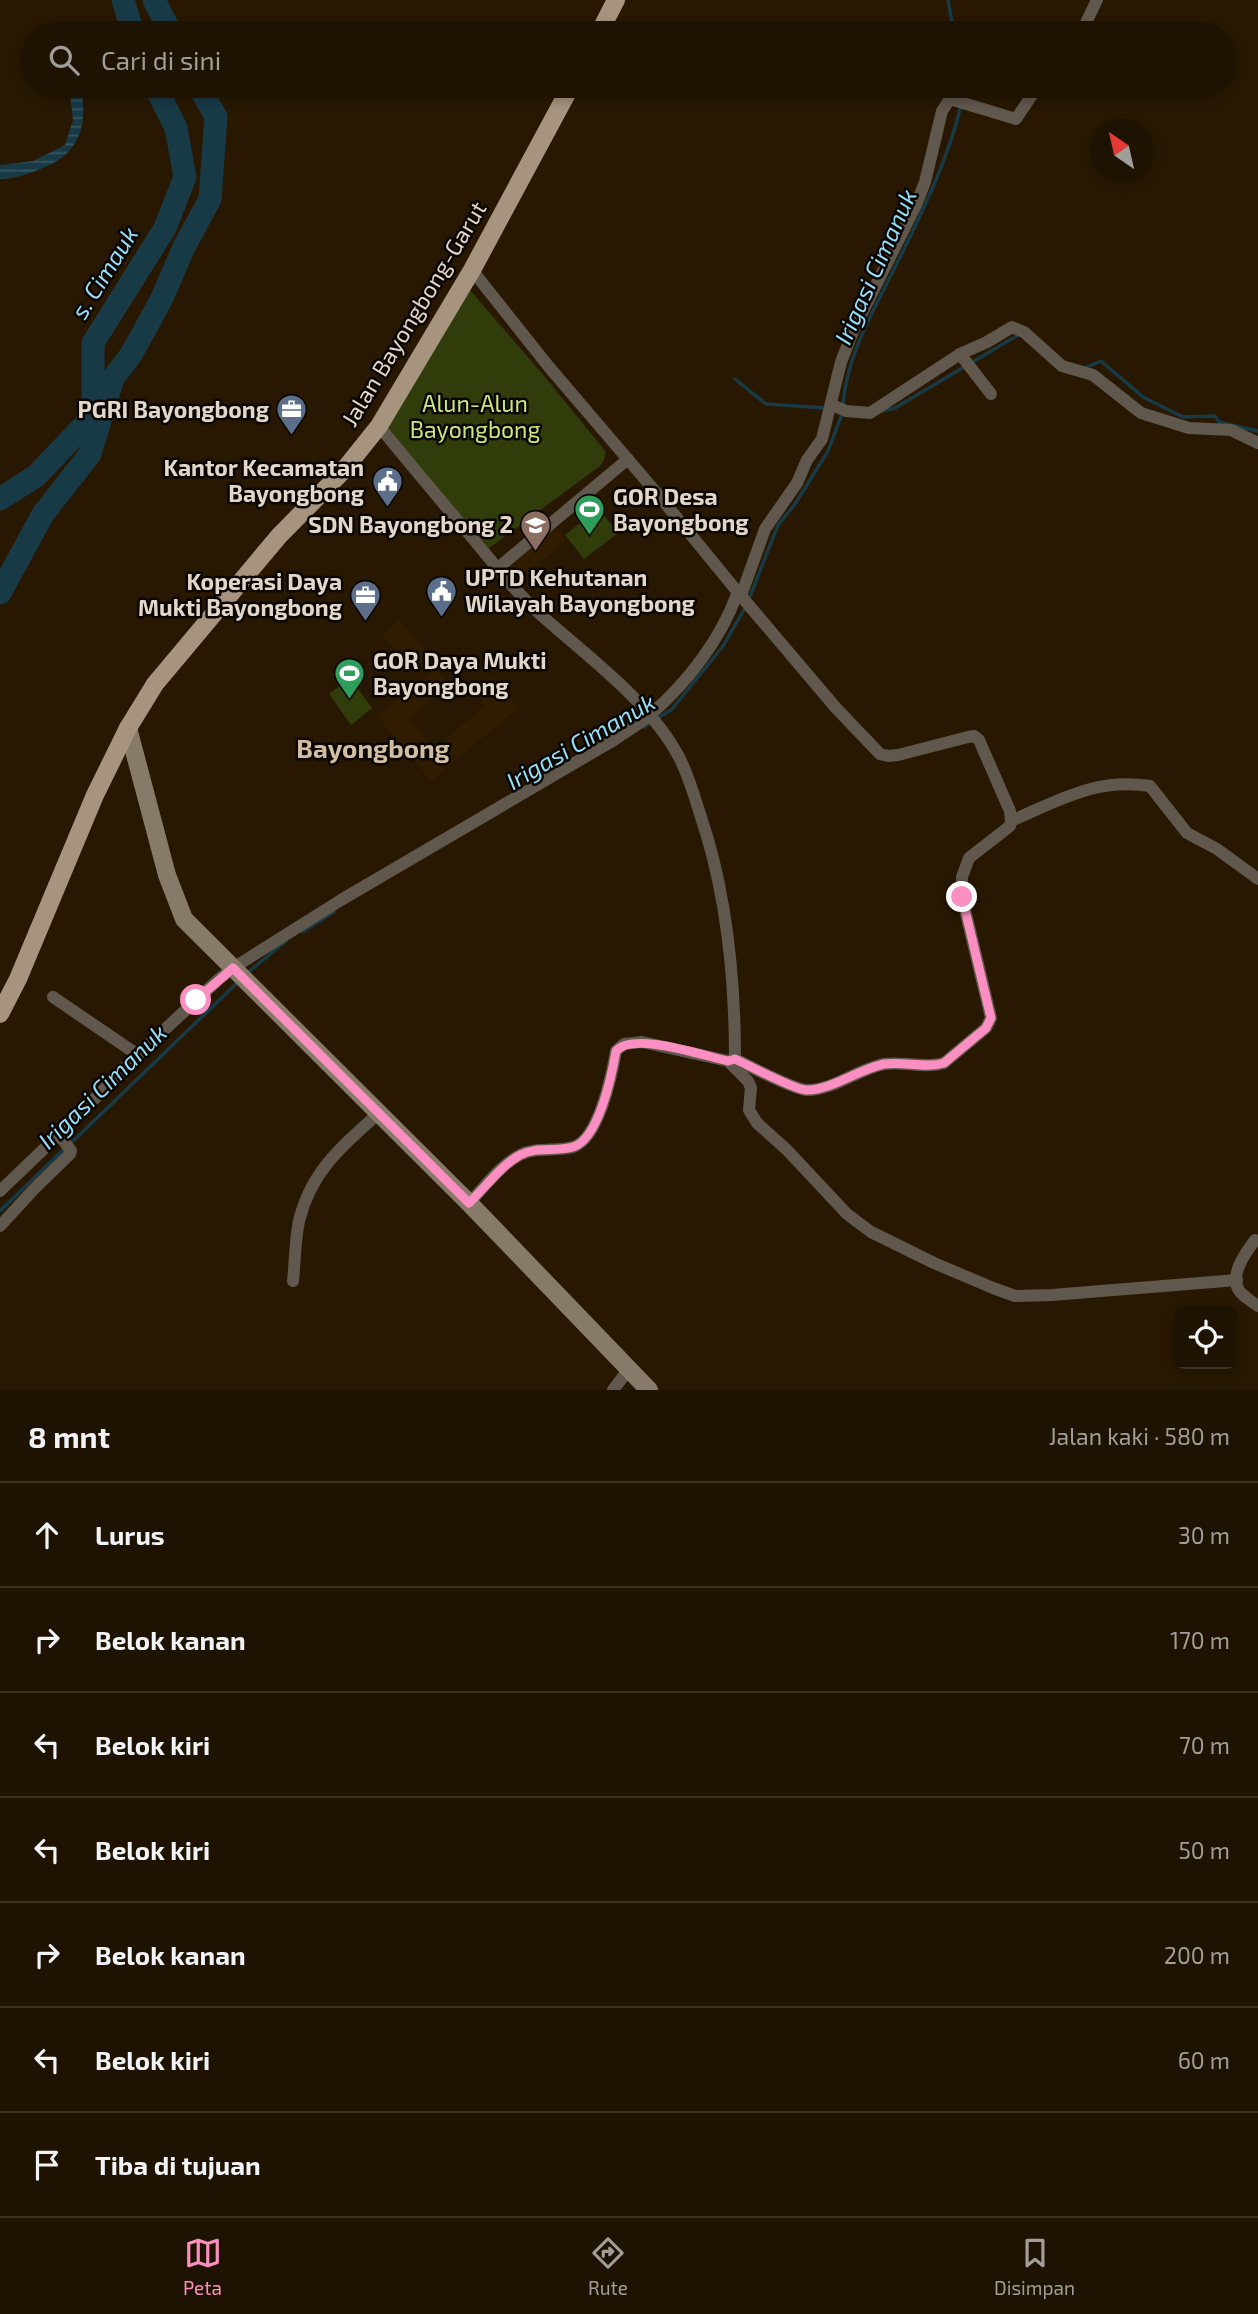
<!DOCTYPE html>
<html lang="id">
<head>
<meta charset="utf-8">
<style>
	body { margin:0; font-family:"Exo 2",sans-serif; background:#261b0b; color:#f1f3f6 }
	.controls { position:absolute; right:21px; bottom:21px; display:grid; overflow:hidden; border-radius:10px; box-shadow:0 4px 10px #0003 }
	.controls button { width:63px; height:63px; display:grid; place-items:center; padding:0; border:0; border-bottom:2px solid #3c3223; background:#1e1201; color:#f1f3f6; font:35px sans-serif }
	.compass { position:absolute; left:1090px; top:119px; width:63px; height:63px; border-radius:50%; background:#1e1201; box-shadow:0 4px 10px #0003; rotate:326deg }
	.stop { position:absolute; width:21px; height:21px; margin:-16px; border:5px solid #fc8fc1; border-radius:50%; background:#fff }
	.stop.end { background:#fc8fc1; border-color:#fff; box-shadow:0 2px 7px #0008 }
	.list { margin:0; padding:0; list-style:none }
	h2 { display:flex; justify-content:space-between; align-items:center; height:91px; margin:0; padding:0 28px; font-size:30px }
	h2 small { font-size:23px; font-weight:400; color:#a19e99 }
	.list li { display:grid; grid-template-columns:46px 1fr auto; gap:21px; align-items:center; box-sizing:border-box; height:105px; padding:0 28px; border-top:2px solid #3c3223 }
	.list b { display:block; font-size:26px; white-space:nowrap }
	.list em { font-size:23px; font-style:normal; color:#a19e99 }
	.icon { flex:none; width:38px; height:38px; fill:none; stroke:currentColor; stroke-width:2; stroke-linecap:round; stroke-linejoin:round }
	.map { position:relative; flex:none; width:1258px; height:1390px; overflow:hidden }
	.search { position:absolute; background:#1e1201; box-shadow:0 4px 10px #0003; left:21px; right:21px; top:21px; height:77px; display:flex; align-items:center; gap:18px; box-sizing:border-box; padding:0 24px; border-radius:38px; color:#a19e99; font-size:26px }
	.sheet { height:826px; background:#1e1201 }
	nav { display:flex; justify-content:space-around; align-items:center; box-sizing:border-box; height:98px; border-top:2px solid #3c3223; background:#1e1201; font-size:19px; color:#a19e99 }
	nav a { display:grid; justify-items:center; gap:4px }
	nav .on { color:#fc8fc1 }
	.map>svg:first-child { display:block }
	.built { fill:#301c00 }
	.park { fill:#303d0b }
	.water { fill:url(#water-rules) }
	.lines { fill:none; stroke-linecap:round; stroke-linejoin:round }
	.stream { stroke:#183a46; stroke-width:3.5 }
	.river { stroke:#183a46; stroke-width:23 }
	.street { stroke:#60584d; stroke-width:12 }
	.secondary { stroke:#887a68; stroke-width:18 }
	.primary { stroke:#a6947e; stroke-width:18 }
	.route { stroke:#fc8fc1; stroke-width:9 }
	.labels { text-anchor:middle; stroke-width:5; stroke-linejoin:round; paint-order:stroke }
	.street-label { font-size:23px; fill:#e2d7c9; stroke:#0b0501 }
	.park-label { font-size:23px; fill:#c8e97a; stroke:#0b0501 }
	.poi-label { font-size:23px; font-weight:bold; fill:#e2d7c9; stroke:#0b0501; text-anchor:end }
	.water-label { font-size:24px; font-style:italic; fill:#92defb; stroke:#0b0501 }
	.quarter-label { font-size:26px; font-weight:bold; fill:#d4bea2; stroke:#0b0501 }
</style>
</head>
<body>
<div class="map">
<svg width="1258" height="1390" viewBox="0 0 1258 1390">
	<defs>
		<pattern id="water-rules" width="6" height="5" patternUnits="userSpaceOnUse" patternTransform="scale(1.75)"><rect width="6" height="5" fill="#183a46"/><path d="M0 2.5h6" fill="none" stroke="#39565f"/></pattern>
	</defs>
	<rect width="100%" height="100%" fill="#281801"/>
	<g class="built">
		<path d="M553,523L567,540L519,580L505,564Z"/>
		<path d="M399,620L429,655L412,670L382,635Z"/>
		<path d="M435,669L449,685L409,719L434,750L485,705L475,691L492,677L518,708L431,781L377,716Z"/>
	</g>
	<g class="park">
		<path d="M464,283L545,377L606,452L604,460L600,466L489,548L376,426Z"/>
		<path d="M602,513L618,533L584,559L565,535L589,516L592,521Z"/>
		<path d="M350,678L372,708L351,725L329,694Z"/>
	</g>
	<path class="water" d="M69,86H81C88,127 80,155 38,170C25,175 14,179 0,179V165L33,161L65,145L73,120Z"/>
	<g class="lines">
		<g class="stream">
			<path d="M948,0L954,33"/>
			<path d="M961,97V86"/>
			<path d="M1082,369L1101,361L1143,397L1183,417L1215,416L1219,422L1258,431"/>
			<path d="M735,379L766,404L826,408"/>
			<path d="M843,406C846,359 870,317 891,275C918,221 947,164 961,105"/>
			<path d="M882,411L895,408L1018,335"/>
			<path d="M749,599L778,525L795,504L828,451L842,414"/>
			<path d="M644,727L672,709L723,646L746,606"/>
			<path d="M302,932L334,912"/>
			<path d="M246,974L286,941"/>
			<path d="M70,1144L238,982"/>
			<path d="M0,1211L64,1149"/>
		</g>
		<g class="river">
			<path d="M123,0L133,33"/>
			<path d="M154,0L171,33"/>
			<path d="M0,499L36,476L93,416V343L165,228L185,177L176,128L155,86"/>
			<path d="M0,593L43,514L90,454L113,378L130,356L143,333L162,298L184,247L210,199L216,117L199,86"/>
		</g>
		<g class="street">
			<path d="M1081,33L1097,0"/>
			<path d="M960,354L991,394"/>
			<path d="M832,405L846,411L870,413L960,354L987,342L1012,327L1024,332L1062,366L1093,375L1141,413L1189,428L1231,430L1258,443"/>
			<path d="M379,426C410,464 442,502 474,540C495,565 516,593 541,615C588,657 651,702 680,759C689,777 694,795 700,814C727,893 735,976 735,1059L728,1061"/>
			<path d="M498,568L628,459"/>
			<path d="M737,594L741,596L765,529L797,483L807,460L822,439L841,362L854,329L916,205L925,182L942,111L950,99L1016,119L1038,86"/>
			<path d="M741,596L836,708L880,754L888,756L898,755L968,737L974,736L979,740L1010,811L1011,821"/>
			<path d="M53,997L138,1055"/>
			<path d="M735,1059C749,1066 793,1089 806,1090C832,1091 858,1069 884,1064C904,1061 925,1069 944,1063L986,1028L991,1018L962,897V877L969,858L1010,826L1011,821C1060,800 1095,778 1150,786L1187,833L1217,849L1258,879"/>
			<path d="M0,1191L72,1122L132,1060L219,979L233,968L341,900L614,740C626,731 640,724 651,714C687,683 721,639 737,594L736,590L655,491L549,367L472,270"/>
			<path d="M469,1203C484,1188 500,1165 520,1155C537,1146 556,1152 573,1147C599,1139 612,1074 616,1051L624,1044L642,1042L728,1061L748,1081L751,1088L749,1110L757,1123L787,1150L847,1214L871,1232L934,1263L993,1288L1015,1296L1052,1295L1237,1280"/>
			<path d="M0,1226L35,1188L70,1154L71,1151L59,1134"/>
			<path d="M1255,1240C1246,1252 1228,1276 1240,1292C1245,1297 1252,1302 1258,1306"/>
			<path d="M293,1281C295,1262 295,1240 299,1221C311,1171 343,1145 379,1113"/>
			<path d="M613,1390L629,1369"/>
		</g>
		<path class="secondary" d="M128,728L167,875L184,919L469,1203L649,1390"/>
		<g class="primary">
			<path d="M599,33L616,0"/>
			<path d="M0,1014L18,979L95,795L128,728L155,684L279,536L343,471L379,426L472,270L571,86"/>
		</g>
	</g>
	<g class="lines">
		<path class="route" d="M196,1000L233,968L469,1203C485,1188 500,1166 520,1155C537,1146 556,1152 573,1147C599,1139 612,1074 616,1051C633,1031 704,1056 728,1061L735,1059C750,1066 793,1089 806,1090C830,1091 859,1069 884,1064C904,1061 925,1069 944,1063L986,1028L991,1018L962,897"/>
	</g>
	<defs>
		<symbol id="office-pin" viewBox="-11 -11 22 30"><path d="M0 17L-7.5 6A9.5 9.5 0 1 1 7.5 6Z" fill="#5c6f8a" stroke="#0b0501"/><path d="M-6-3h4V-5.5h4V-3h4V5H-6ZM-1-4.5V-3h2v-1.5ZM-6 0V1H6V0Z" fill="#fff"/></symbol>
		<symbol id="civic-pin" viewBox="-11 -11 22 30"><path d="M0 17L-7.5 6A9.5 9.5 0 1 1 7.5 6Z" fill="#5c6f8a" stroke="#0b0501"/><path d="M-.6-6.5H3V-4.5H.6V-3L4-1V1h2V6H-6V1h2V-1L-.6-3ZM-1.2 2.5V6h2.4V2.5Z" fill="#fff"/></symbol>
		<symbol id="stadium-pin" viewBox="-11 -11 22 30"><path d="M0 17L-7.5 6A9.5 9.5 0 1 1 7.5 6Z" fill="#2e9e5b" stroke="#0b0501"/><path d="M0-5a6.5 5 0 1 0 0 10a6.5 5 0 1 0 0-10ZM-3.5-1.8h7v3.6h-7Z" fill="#fff"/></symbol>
		<symbol id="school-pin" viewBox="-11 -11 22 30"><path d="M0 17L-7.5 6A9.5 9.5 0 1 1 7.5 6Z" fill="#8d6e63" stroke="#0b0501"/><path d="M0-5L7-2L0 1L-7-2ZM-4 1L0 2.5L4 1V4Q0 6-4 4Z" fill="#fff"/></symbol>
	</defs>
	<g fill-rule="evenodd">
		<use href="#office-pin" x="274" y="392" width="35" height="47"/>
		<use href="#civic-pin" x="370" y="464" width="35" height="47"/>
		<use href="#stadium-pin" x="572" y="492" width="35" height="47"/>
		<use href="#school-pin" x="518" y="508" width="35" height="47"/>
		<use href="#civic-pin" x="424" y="574" width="35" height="47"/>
		<use href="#office-pin" x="348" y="578" width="35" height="47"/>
		<use href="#stadium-pin" x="332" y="656" width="35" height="47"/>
	</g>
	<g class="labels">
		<g class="street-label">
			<text transform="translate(414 314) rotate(-59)" y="8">Jalan Bayongbong-Garut</text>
		</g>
		<g class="park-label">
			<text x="475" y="412">Alun-Alun<tspan x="475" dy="26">Bayongbong</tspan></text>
		</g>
		<g class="poi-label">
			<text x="269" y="418">PGRI Bayongbong</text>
			<text x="364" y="476">Kantor Kecamatan<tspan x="364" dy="26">Bayongbong</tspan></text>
			<text x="613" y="505" text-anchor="start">GOR Desa<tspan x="613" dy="26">Bayongbong</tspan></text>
			<text x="513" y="533">SDN Bayongbong 2</text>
			<text x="465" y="586" text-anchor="start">UPTD Kehutanan<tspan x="465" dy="26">Wilayah Bayongbong</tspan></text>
			<text x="342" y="590">Koperasi Daya<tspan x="342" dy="26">Mukti Bayongbong</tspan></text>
			<text x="373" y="669" text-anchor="start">GOR Daya Mukti<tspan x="373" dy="26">Bayongbong</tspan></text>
		</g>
		<g class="water-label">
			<text transform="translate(876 267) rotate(-66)" y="8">Irigasi Cimanuk</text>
			<text transform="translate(105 273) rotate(-58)" y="8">s. Cimauk</text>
			<text transform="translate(581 742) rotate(-30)" y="8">Irigasi Cimanuk</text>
			<text transform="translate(103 1087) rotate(-44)" y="8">Irigasi Cimanuk</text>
		</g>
		<g class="quarter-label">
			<text x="373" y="758">Bayongbong</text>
		</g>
	</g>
</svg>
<div class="controls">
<button><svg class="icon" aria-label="locate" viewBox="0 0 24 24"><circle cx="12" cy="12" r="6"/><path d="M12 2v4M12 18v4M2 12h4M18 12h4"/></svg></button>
</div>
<svg class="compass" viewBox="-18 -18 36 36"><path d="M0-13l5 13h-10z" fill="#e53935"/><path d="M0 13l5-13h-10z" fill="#a19e99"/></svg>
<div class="stop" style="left:196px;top:1000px"></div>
<div class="stop end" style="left:962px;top:897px"></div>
<div class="search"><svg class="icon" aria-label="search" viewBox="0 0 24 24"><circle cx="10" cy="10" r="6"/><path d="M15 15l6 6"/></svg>Cari di sini</div>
</div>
<section class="sheet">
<h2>8 mnt<small>Jalan kaki · 580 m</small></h2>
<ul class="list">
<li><svg class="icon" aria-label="ahead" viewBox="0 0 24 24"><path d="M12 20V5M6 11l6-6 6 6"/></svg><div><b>Lurus</b></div><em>30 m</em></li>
<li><svg class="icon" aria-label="right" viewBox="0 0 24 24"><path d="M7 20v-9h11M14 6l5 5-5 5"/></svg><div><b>Belok kanan</b></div><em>170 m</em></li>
<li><svg class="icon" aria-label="left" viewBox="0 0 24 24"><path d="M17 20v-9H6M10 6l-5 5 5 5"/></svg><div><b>Belok kiri</b></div><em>70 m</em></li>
<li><svg class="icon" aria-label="left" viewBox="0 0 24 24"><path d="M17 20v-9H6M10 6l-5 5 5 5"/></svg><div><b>Belok kiri</b></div><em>50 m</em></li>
<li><svg class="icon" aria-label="right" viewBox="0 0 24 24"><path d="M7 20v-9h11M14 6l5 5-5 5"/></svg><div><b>Belok kanan</b></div><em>200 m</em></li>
<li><svg class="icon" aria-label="left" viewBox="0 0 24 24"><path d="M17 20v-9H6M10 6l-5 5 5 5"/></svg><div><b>Belok kiri</b></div><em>60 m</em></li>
<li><svg class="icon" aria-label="arrive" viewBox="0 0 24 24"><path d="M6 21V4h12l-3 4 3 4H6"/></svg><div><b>Tiba di tujuan</b></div></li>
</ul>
</section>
<nav>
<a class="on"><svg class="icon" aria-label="map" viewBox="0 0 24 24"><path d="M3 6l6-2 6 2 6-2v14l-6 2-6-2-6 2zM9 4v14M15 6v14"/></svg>Peta</a>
<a><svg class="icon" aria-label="directions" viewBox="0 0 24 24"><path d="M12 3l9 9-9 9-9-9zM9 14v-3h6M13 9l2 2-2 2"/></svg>Rute</a>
<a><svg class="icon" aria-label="saved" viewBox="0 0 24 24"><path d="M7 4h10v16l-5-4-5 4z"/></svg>Disimpan</a>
</nav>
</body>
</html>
